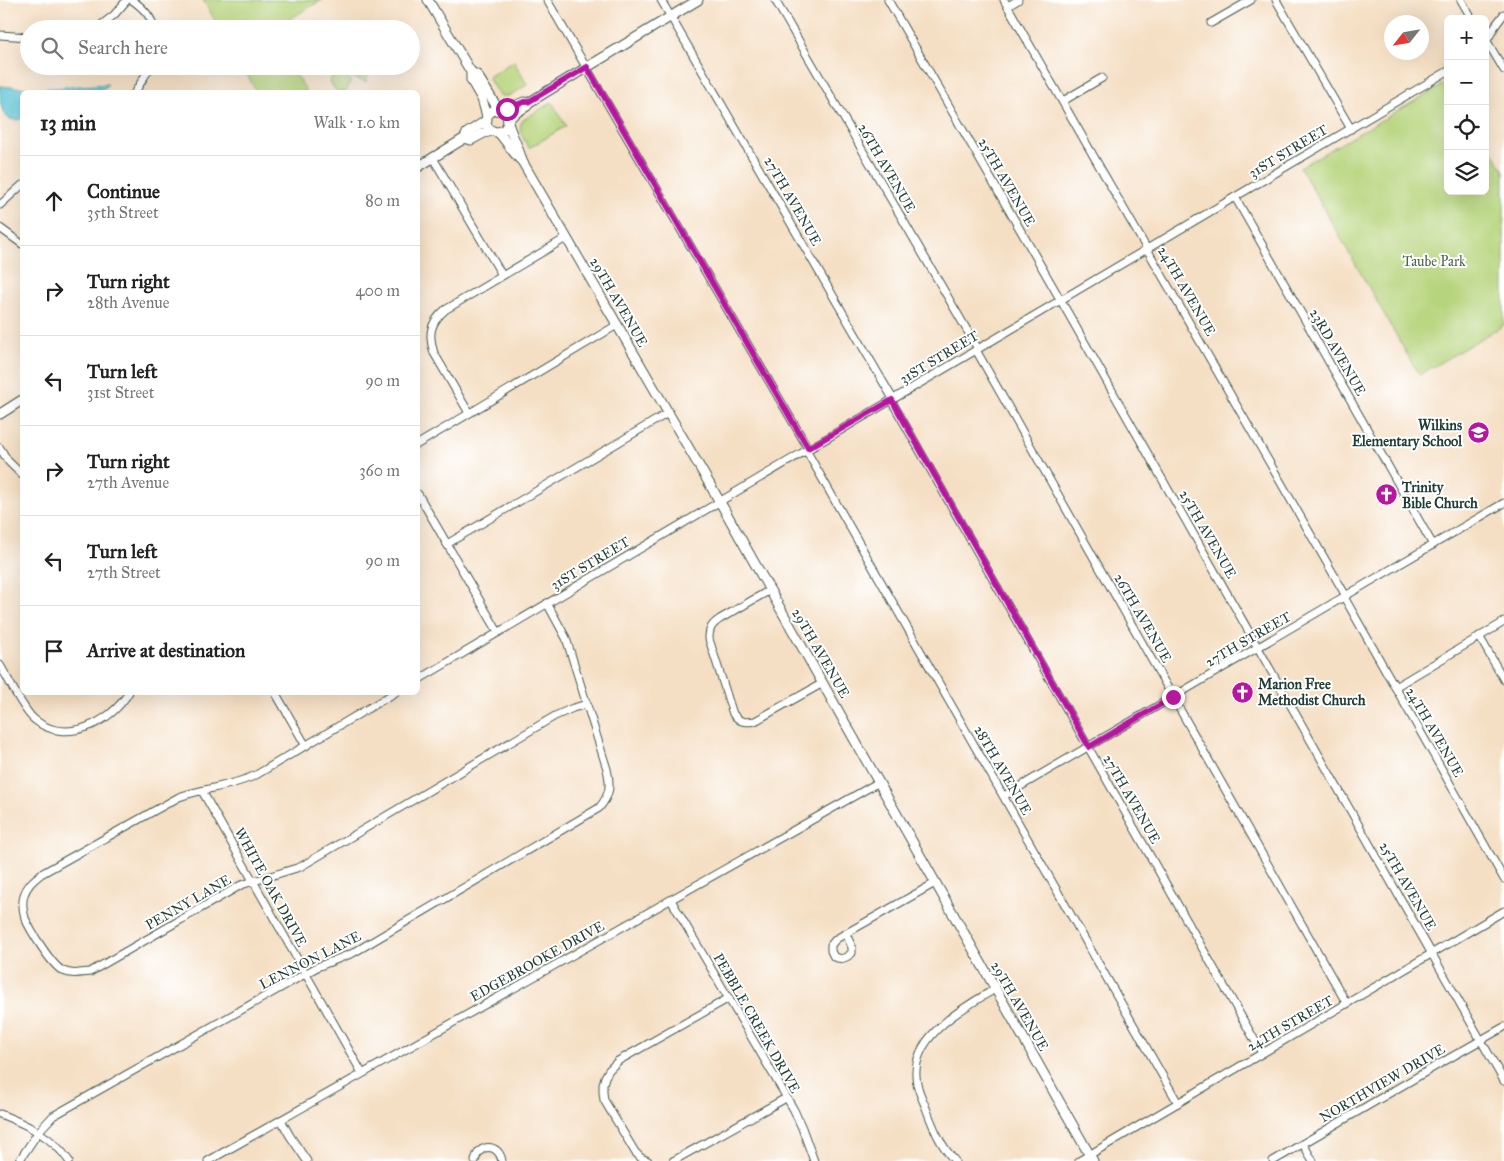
<!DOCTYPE html>
<html lang="en">
<head>
<meta charset="utf-8">
<style>
	body { margin:0; font-family:"IM FELL Great Primer",serif; background:#f2f2f2; color:#222 }
	.controls { position:absolute; right:15px; top:15px; display:grid; overflow:hidden; border-radius:8px; box-shadow:0 5px 20px #0002 }
	.controls button { width:45px; height:45px; display:grid; place-items:center; padding:0; border:0; border-bottom:1px solid #e0e0e0; background:#fff; color:#222; font:25px sans-serif }
	.compass { position:absolute; left:1384px; top:15px; width:45px; height:45px; border-radius:50%; background:#fff; box-shadow:0 5px 20px #0002; rotate:239deg }
	.stop { position:absolute; width:15px; height:15px; margin:-11px; border:4px solid #b5179e; border-radius:50%; background:#fff }
	.stop.end { background:#b5179e; border-color:#fff; box-shadow:0 1px 5px #0008 }
	.list { margin:0; padding:0; list-style:none }
	h2 { display:flex; justify-content:space-between; align-items:center; height:65px; margin:0; padding:0 20px; font-size:21px }
	h2 small { font-size:16px; font-weight:400; color:#767676 }
	.list li { display:grid; grid-template-columns:32px 1fr auto; gap:15px; align-items:center; box-sizing:border-box; height:90px; padding:0 20px; border-top:1px solid #e0e0e0 }
	.list b { display:block; font-size:19px; white-space:nowrap }
	.list p { margin:0; font-size:16px; white-space:nowrap; color:#767676 }
	.list em { font-size:16px; font-style:normal; color:#767676 }
	.icon { flex:none; width:28px; height:28px; fill:none; stroke:currentColor; stroke-width:2; stroke-linecap:round; stroke-linejoin:round }
	.map { position:relative; flex:none; width:1504px; height:1161px; overflow:hidden }
	.search { position:absolute; background:#fff; box-shadow:0 5px 20px #0002; left:20px; top:20px; width:400px; height:55px; display:flex; align-items:center; gap:12px; box-sizing:border-box; padding:0 18px; border-radius:28px; color:#767676; font-size:19px }
	.panel { position:absolute; background:#fff; box-shadow:0 5px 20px #0002; left:20px; top:90px; width:400px; height:605px; border-radius:8px }
	.map>svg:first-child { display:block }
	.green { fill:#b6d47b; stroke:#6a8858 }
	.water { fill:#5cc5d7; stroke:#3e8186 }
	.lines { fill:none; stroke-linecap:round; stroke-linejoin:round }
	.minor-casing { stroke:#3f554a; stroke-width:9 }
	.tertiary-casing { stroke:#3f554a; stroke-width:11 }
	.minor { stroke:#fff; stroke-width:7 }
	.tertiary { stroke:#fff; stroke-width:9 }
	.route { stroke:#b5179e; stroke-width:6 }
	.labels { text-anchor:middle; stroke-width:4; stroke-linejoin:round; paint-order:stroke }
	.street-label { font-size:14px; fill:#1f3d34; stroke:#fff }
	.park-label { font-size:14px; fill:#456346; stroke:#fff }
	.poi-label { font-size:14px; font-weight:bold; fill:#1f3d34; stroke:#fff; text-anchor:start }
</style>
</head>
<body>
<div class="map">
<svg width="1504" height="1161" viewBox="0 0 1504 1161">
	<rect width="100%" height="100%" fill="#fff"/>
	<filter id="ink" filterUnits="userSpaceOnUse"><feTurbulence type="fractalNoise" baseFrequency=".02" numOctaves="2"/><feDisplacementMap in="SourceGraphic" scale="10" xChannelSelector="R" yChannelSelector="G"/><feConvolveMatrix kernelMatrix="1 2 1 2 8 2 1 2 1" color-interpolation-filters="sRGB"/></filter>
	<filter id="wash" filterUnits="userSpaceOnUse"><feTurbulence type="fractalNoise" baseFrequency=".0096" numOctaves="4" result="noise"/><feDisplacementMap in="SourceGraphic" scale="20" xChannelSelector="R" yChannelSelector="G"/><feGaussianBlur stdDeviation="1.12" result="paint"/><feColorMatrix in="noise" values="0 0 0 0 0 0 0 0 0 0 0 0 0 0 0 0 0 1.4 0 .05"/><feComposite in="paint" operator="in"/></filter>
	<g filter="url(#wash)">
		<rect width="100%" height="100%" fill="#f5dfc4"/>
		<g class="green">
			<path d="M203,0H322L272,29H220Z"/>
			<path d="M514,61L527,85C503,100 502,103 488,77Z"/>
			<path d="M242,66H291L307,92H257Z"/>
			<path d="M341,66H371L366,82L339,73Z"/>
			<path d="M333,74L351,80L346,92H337L330,82Z"/>
			<path d="M1448,82V191H1485V139L1504,171V325L1419,375L1300,167Z"/>
			<path d="M552,102L566,126L529,148C524,139 516,130 523,120Z"/>
		</g>
		<path class="water" d="M108,84L105,88L94,91V92H22V119C0,125 0,102 0,86L37,89Z"/>
	</g>
	<g filter="url(#ink)">
		<g class="lines">
			<defs>
				<g id="minor">
					<path d="M132,0C142,7 152,16 154,29"/>
					<path d="M547,0L808,448"/>
					<path d="M661,0L893,399"/>
					<path d="M775,0L978,349"/>
					<path d="M888,0L1056,292L1504,1081"/>
					<path d="M1004,0L1346,596"/>
					<path d="M1276,0L1351,129"/>
					<path d="M1461,0L1472,19"/>
					<path d="M1008,6L1018,0"/>
					<path d="M1211,23L1251,0"/>
					<path d="M96,29L114,15L127,0"/>
					<path d="M0,35L29,37"/>
					<path d="M1485,38L1504,70"/>
					<path d="M1485,44L1495,26L1504,14"/>
					<path d="M135,92L151,66"/>
					<path d="M1063,101L1102,78"/>
					<path d="M433,158L502,275"/>
					<path d="M1235,197L1433,545"/>
					<path d="M0,205L22,185"/>
					<path d="M0,228L22,244"/>
					<path d="M976,350L1347,1004"/>
					<path d="M891,400L1262,1053"/>
					<path d="M469,413L434,353C428,334 430,323 445,310L566,238"/>
					<path d="M418,444L617,325"/>
					<path d="M0,448L8,461L22,475"/>
					<path d="M806,450L1178,1103"/>
					<path d="M418,494L498,632"/>
					<path d="M447,544L668,413"/>
					<path d="M770,590L720,619C711,625 709,629 709,639L733,714C740,722 744,723 755,721L823,683"/>
					<path d="M1344,597L1504,879"/>
					<path d="M1479,636L1504,680"/>
					<path d="M0,665C8,678 24,712 35,720C66,745 111,723 129,692"/>
					<path d="M418,680L1448,71"/>
					<path d="M1395,687L1504,622"/>
					<path d="M275,692L306,746"/>
					<path d="M396,692L256,775C231,787 204,788 179,797L41,874C34,880 27,885 24,895C22,902 23,911 25,918C30,930 52,966 63,971C73,975 80,973 90,972L241,885L300,867L555,716L573,708L587,704"/>
					<path d="M202,791L362,1073"/>
					<path d="M1004,796L1504,503"/>
					<path d="M671,900L794,1110L802,1128L814,1161"/>
					<path d="M846,934L852,947V953C846,958 842,960 834,957L831,951V945L836,939L935,883"/>
					<path d="M0,1114C28,1125 52,1136 69,1161"/>
					<path d="M281,1120L290,1136L307,1161"/>
					<path d="M1303,1144L1313,1161"/>
					<path d="M19,1161L39,1131L53,1116L305,974L317,967L353,953L599,808C610,795 611,786 607,769L566,638L547,603"/>
					<path d="M208,1161L879,782"/>
					<path d="M475,1161C478,1143 499,1143 502,1161"/>
					<path d="M648,1161L641,1158L635,1152L604,1100L603,1092V1084L605,1077L609,1070L618,1061L729,998"/>
					<path d="M673,1161L786,1098"/>
					<path d="M955,1161C940,1145 933,1127 926,1108C921,1096 915,1084 916,1071C917,1033 966,1006 995,989"/>
					<path d="M1079,1161L1504,911"/>
					<path d="M1273,1161L1434,1067L1504,1027"/>
				</g>
				<g id="tertiary">
					<path d="M428,0L471,72V80L482,99L487,116"/>
					<path d="M471,72L477,75L495,104L500,110"/>
					<circle cx="497" cy="121" r="11"/>
					<path d="M503,111L524,102L528,103"/>
					<path d="M508,120L514,114L527,106L528,103L698,0"/>
					<path d="M508,123C512,136 519,148 522,161L720,502L1093,1161"/>
					<path d="M498,132C507,141 512,153 522,161"/>
					<path d="M465,138L471,140L484,133L493,131"/>
					<path d="M418,167L465,138L467,133L487,120"/>
					<path d="M0,414L22,400"/>
				</g>
			</defs>
			<use href="#minor" class="minor-casing"/>
			<use href="#tertiary" class="tertiary-casing"/>
			<use href="#minor" class="minor"/>
			<use href="#tertiary" class="tertiary"/>
		</g>
	</g>
	<g class="lines" filter="url(#ink)">
		<path class="route" d="M507,109L524,102H528L587,67L808,448L892,400L1089,747L1173,697"/>
	</g>
	<defs>
		<symbol id="school-disc" viewBox="-11 -11 22 22"><circle r="9.5" fill="#b5179e" stroke="#fff"/><path d="M0-5L7-2L0 1L-7-2ZM-4 1L0 2.5L4 1V4Q0 6-4 4Z" fill="#fff"/></symbol>
		<symbol id="church-disc" viewBox="-11 -11 22 22"><circle r="9.5" fill="#b5179e" stroke="#fff"/><path d="M-1.2-6h2.4v3.5h3.3v2.4h-3.3V6h-2.4V-.1h-3.3v-2.4h3.3Z" fill="#fff"/></symbol>
	</defs>
	<g fill-rule="evenodd">
		<use href="#school-disc" x="1466" y="420" width="25" height="25"/>
		<use href="#church-disc" x="1374" y="482" width="25" height="25"/>
		<use href="#church-disc" x="1230" y="680" width="25" height="25"/>
	</g>
	<g class="labels">
		<g class="street-label">
			<text transform="translate(1288 151) rotate(-31)" y="5">31ST STREET</text>
			<text transform="translate(887 168) rotate(60)" y="5">26TH AVENUE</text>
			<text transform="translate(1007 182) rotate(60)" y="5">25TH AVENUE</text>
			<text transform="translate(793 201) rotate(60)" y="5">27TH AVENUE</text>
			<text transform="translate(1187 291) rotate(60)" y="5">24TH AVENUE</text>
			<text transform="translate(619 302) rotate(60)" y="5">29TH AVENUE</text>
			<text transform="translate(1338 352) rotate(60)" y="5">23RD AVENUE</text>
			<text transform="translate(939 357) rotate(-31)" y="5">31ST STREET</text>
			<text transform="translate(1208 534) rotate(60)" y="5">25TH AVENUE</text>
			<text transform="translate(590 563) rotate(-31)" y="5">31ST STREET</text>
			<text transform="translate(1143 618) rotate(60)" y="5">26TH AVENUE</text>
			<text transform="translate(1248 639) rotate(-30)" y="5">27TH STREET</text>
			<text transform="translate(821 653) rotate(60)" y="5">29TH AVENUE</text>
			<text transform="translate(1435 732) rotate(60)" y="5">24TH AVENUE</text>
			<text transform="translate(1003 770) rotate(60)" y="5">28TH AVENUE</text>
			<text transform="translate(1132 799) rotate(60)" y="5">27TH AVENUE</text>
			<text transform="translate(1408 886) rotate(60)" y="5">25TH AVENUE</text>
			<text transform="translate(271 887) rotate(61)" y="5">WHITE OAK DRIVE</text>
			<text transform="translate(188 902) rotate(-30)" y="5">PENNY LANE</text>
			<text transform="translate(310 960) rotate(-27)" y="5">LENNON LANE</text>
			<text transform="translate(537 961) rotate(-29)" y="5">EDGEBROOKE DRIVE</text>
			<text transform="translate(1020 1006) rotate(60)" y="5">29TH AVENUE</text>
			<text transform="translate(757 1023) rotate(60)" y="5">PEBBLE CREEK DRIVE</text>
			<text transform="translate(1290 1023) rotate(-30)" y="5">24TH STREET</text>
			<text transform="translate(1382 1083) rotate(-30)" y="5">NORTHVIEW DRIVE</text>
		</g>
		<g class="park-label">
			<text x="1434" y="266">Taube Park</text>
		</g>
		<g class="poi-label">
			<text x="1462" y="430" text-anchor="end">Wilkins<tspan x="1462" dy="16">Elementary School</tspan></text>
			<text x="1402" y="492">Trinity<tspan x="1402" dy="16">Bible Church</tspan></text>
			<text x="1258" y="689">Marion Free<tspan x="1258" dy="16">Methodist Church</tspan></text>
		</g>
	</g>
</svg>
<div class="controls">
<button>+</button>
<button>−</button>
<button><svg class="icon" aria-label="locate" viewBox="0 0 24 24"><circle cx="12" cy="12" r="6"/><path d="M12 2v4M12 18v4M2 12h4M18 12h4"/></svg></button>
<button><svg class="icon" aria-label="layers" viewBox="0 0 24 24"><path d="M12 4l9 5-9 5-9-5zM3 14l9 5 9-5"/></svg></button>
</div>
<svg class="compass" viewBox="-18 -18 36 36"><path d="M0-13l5 13h-10z" fill="#e53935"/><path d="M0 13l5-13h-10z" fill="#767676"/></svg>
<div class="stop" style="left:507px;top:109px"></div>
<div class="stop end" style="left:1173px;top:697px"></div>
<div class="search"><svg class="icon" aria-label="search" viewBox="0 0 24 24"><circle cx="10" cy="10" r="6"/><path d="M15 15l6 6"/></svg>Search here</div>
<section class="panel">
<h2>13 min<small>Walk · 1.0 km</small></h2>
<ul class="list">
<li><svg class="icon" aria-label="ahead" viewBox="0 0 24 24"><path d="M12 20V5M6 11l6-6 6 6"/></svg><div><b>Continue</b><p>35th Street</p></div><em>80 m</em></li>
<li><svg class="icon" aria-label="right" viewBox="0 0 24 24"><path d="M7 20v-9h11M14 6l5 5-5 5"/></svg><div><b>Turn right</b><p>28th Avenue</p></div><em>400 m</em></li>
<li><svg class="icon" aria-label="left" viewBox="0 0 24 24"><path d="M17 20v-9H6M10 6l-5 5 5 5"/></svg><div><b>Turn left</b><p>31st Street</p></div><em>90 m</em></li>
<li><svg class="icon" aria-label="right" viewBox="0 0 24 24"><path d="M7 20v-9h11M14 6l5 5-5 5"/></svg><div><b>Turn right</b><p>27th Avenue</p></div><em>360 m</em></li>
<li><svg class="icon" aria-label="left" viewBox="0 0 24 24"><path d="M17 20v-9H6M10 6l-5 5 5 5"/></svg><div><b>Turn left</b><p>27th Street</p></div><em>90 m</em></li>
<li><svg class="icon" aria-label="arrive" viewBox="0 0 24 24"><path d="M6 21V4h12l-3 4 3 4H6"/></svg><div><b>Arrive at destination</b></div></li>
</ul>
</section>
</div>
</body>
</html>
